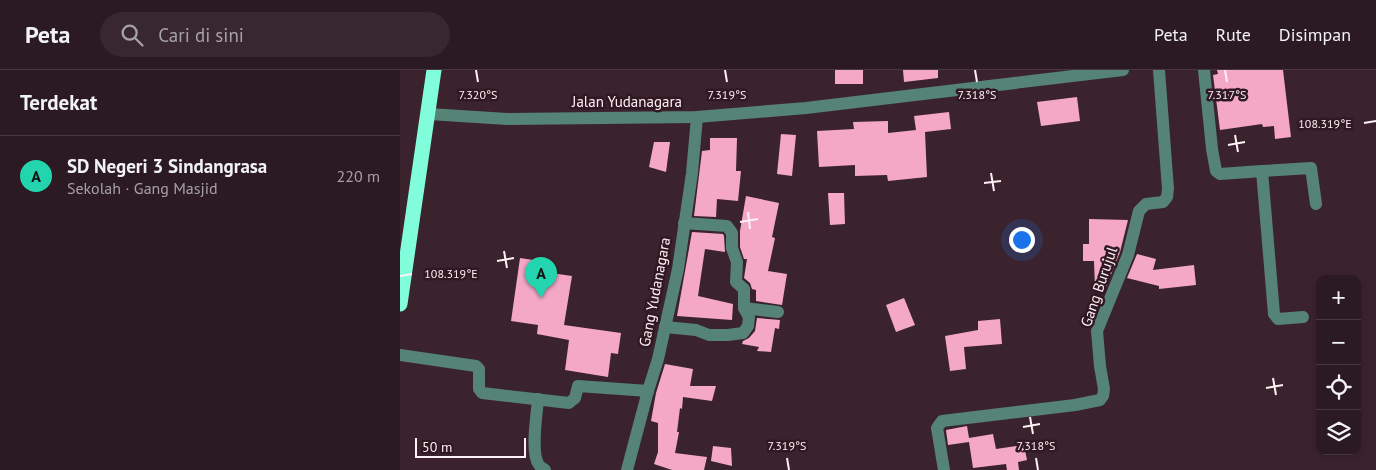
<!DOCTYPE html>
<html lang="id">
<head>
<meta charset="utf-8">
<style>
	body { margin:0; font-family:"PT Sans",sans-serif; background:#38272f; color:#f1f3f6 }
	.controls { position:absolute; right:15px; bottom:15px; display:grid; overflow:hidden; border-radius:10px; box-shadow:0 2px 8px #0003 }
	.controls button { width:45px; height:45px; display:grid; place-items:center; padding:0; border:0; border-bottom:1px solid #483840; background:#2c1a22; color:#f1f3f6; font:25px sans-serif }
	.scale { position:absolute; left:15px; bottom:12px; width:111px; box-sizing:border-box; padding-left:5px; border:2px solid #fef1f5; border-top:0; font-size:14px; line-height:18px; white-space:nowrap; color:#fef1f5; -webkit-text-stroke:4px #311923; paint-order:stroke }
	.you { position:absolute; left:621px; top:169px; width:18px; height:18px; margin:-12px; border:4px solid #fff; border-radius:50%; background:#1a73e8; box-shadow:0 0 0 8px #1a73e833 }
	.badge { display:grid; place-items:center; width:32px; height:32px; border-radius:50%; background:#23d5af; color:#111; font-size:16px; font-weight:700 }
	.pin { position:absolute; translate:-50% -41px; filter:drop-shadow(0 1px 2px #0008) }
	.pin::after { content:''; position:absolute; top:26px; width:18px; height:15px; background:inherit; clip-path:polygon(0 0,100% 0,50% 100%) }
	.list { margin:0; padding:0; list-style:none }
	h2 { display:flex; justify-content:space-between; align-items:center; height:65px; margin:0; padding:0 20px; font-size:21px }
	h2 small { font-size:16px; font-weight:400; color:#a6a1a5 }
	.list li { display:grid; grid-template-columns:32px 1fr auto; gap:15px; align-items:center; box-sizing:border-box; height:80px; padding:0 20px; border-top:1px solid #483840 }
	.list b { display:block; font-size:19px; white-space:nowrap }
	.list p { margin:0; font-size:16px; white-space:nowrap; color:#a6a1a5 }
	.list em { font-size:16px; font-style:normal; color:#a6a1a5 }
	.icon { flex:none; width:28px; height:28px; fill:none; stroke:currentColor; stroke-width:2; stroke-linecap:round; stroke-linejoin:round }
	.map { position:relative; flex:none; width:976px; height:400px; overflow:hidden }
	header { display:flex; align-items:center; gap:30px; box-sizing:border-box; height:70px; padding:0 25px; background:#2c1a22; border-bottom:1px solid #483840 }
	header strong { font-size:24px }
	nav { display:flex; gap:28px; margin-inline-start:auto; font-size:18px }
	.search { width:350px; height:45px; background:#38272f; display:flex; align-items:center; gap:12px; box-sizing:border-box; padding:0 18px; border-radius:28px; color:#a6a1a5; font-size:19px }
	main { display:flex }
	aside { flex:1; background:#2c1a22 }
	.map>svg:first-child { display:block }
	.building { fill:#f4a8c6 }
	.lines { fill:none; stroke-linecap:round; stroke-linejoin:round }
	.minor { stroke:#558375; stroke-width:12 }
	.highway { stroke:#82fddb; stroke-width:15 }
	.ticks { fill:none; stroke:#fef1f5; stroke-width:2 }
	.labels { text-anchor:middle; stroke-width:5; stroke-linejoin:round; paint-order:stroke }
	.street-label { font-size:15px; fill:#fef1f5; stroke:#311923 }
	.ticks-label { font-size:12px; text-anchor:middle; fill:#fef1f5; stroke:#311923; stroke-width:5; stroke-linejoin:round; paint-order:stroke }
</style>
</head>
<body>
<header>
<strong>Peta</strong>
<div class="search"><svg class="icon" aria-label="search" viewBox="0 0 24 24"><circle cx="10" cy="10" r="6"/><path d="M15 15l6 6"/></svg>Cari di sini</div>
<nav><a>Peta</a><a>Rute</a><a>Disimpan</a></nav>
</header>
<main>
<aside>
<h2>Terdekat<small></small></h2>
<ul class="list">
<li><span class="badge">A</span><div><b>SD Negeri 3 Sindangrasa</b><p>Sekolah · Gang Masjid</p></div><em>220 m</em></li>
</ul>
</aside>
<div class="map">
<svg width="976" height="400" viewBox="0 0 976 400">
	<rect width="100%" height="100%" fill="#3b232d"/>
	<g class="building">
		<rect x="435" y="0" width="28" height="14"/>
		<path d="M503,0H538V8L504,12Z"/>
		<path d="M817,0H883L891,67L875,69L874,56L863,57L862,54L820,60L813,5L818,4Z"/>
		<path d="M677,27L680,51L641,56L637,32Z"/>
		<path d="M549,42L551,59L525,62L527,107L488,111L487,105L455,106V95L419,97L417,61L454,59L453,52L488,51V63L516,60L514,46Z"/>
		<path d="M381,64L396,65L392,106L377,104Z"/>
		<path d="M310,68H337L336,101H341L338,131L317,129L316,147L294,146L302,81L310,80Z"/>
		<path d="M254,72H270L266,102L249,97Z"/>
		<path d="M428,123H444L445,154L430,155Z"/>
		<path d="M346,126L379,133L372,167L375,168L368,201L387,204L382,235L356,231V220L352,219L350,213L344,208L347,189H344L340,177V161Z"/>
		<path d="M689,149L728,150L720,182L706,217L695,218L694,191H683V174H689Z"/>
		<path d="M292,162L323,164L324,166L325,182L305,179L298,226L333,234L332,250L277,246Z"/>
		<path d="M737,184L756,189L753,200L794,195L796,215L759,219V216L727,208Z"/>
		<path d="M120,188L146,192L144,202L172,206L164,255L221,263L218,284L211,283L208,307L165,300L169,270L137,264L138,255L111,251Z"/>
		<path d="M504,228L515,255L496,262L486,235Z"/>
		<path d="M357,248L380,250L379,259L375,258L371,282L357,281L359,277L342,274L343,271L349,268L355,261Z"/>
		<path d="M600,249L602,274L564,277L566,299L550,301L545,266L578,260V251Z"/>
		<path d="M265,294L293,299L290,316H316L312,331L283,327L282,339L280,338L277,362H279L275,383L307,387L304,400H272L254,394L258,382V353L251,351L256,323Z"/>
		<path d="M567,356L569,368L593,364L596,379L624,375L627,390L618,392L619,400H607L606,394L573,398L569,372L548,375L546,360Z"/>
		<path d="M313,376L331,378L332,396L311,391Z"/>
	</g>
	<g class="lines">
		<g class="minor">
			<path d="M804,0L812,79L816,101L820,104L862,101L874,244L878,249L903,247"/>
			<path d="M29,44L107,49L297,47L406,38L723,0"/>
			<path d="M862,101L911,98L916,134"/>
			<path d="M284,153L327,156L332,163V178L337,192L336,212L344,219V238L378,242"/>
			<path d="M265,257L296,260L309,265H328L343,263L348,256L349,247L344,238"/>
			<path d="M0,285L76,296L79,299V319L82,323L169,333L175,328L178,316L248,321"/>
			<path d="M138,329C137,344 130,383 139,395C139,396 144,399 145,400"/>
			<path d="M227,400L248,321L258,289L278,199L292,103L297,47"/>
			<path d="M544,400L537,358L542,351L675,335L700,330L703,326L704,319L700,296L697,261L728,185L739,141L746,134L763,132L767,127L768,119L759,0"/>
		</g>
		<path class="highway" d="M0,234L34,0"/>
	</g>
	<path class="ticks" d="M76,0L78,12M325,0L327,12M575,0L577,12M825,0L827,12M964,53L976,51M835,65L838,82M828,75L845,72M591,103L594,121M584,113L601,111M348,142L350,159M340,152L358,149M104,181L107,198M97,191L114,188M0,206L12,204M873,308L876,325M866,318L883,315M630,347L633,364M623,357L640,354M387,388L389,400M636,388L638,400"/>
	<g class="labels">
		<g class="street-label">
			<text x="227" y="37">Jalan Yudanagara</text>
			<text transform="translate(699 217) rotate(-71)" y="5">Gang Burujul</text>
			<text transform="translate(255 222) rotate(-79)" y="5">Gang Yudanagara</text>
		</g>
	</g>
	<g class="ticks-label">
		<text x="78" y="29">7.320°S</text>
		<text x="327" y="29">7.319°S</text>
		<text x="577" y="29">7.318°S</text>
		<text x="827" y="29">7.317°S</text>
		<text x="925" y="58">108.319°E</text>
		<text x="51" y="208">108.319°E</text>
		<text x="387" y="380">7.319°S</text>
		<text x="636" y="380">7.318°S</text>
	</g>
</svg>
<div class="controls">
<button>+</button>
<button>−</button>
<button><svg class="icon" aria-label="locate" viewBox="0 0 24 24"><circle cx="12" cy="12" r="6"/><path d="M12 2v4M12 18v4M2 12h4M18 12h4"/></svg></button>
<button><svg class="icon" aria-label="layers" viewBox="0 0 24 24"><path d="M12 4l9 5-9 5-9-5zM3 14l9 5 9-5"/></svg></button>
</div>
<div class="scale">50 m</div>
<div class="you"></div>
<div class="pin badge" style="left:141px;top:228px">A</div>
</div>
</main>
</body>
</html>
